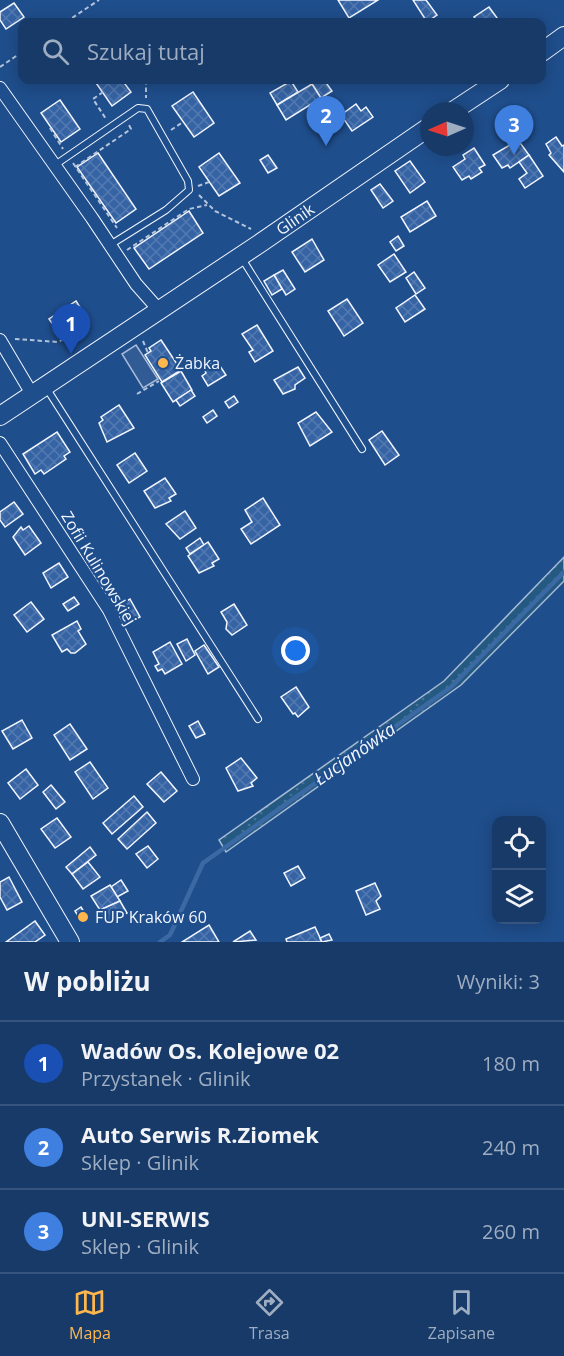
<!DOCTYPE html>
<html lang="pl">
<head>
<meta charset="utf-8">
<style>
	body { margin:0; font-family:"Open Sans",sans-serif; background:#244571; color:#f1f3f6 }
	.controls { position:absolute; right:18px; bottom:18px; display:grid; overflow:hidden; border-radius:12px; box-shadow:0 3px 15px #0003 }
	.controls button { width:54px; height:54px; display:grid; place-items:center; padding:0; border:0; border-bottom:2px solid #36547d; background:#173a69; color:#f1f3f6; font:30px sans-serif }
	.compass { position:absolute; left:420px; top:102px; width:54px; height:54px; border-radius:50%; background:#173a69; box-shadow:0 3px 15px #0003; rotate:267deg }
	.you { position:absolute; left:296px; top:651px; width:21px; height:21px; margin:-15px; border:4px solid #fff; border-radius:50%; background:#1a73e8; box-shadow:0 0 0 9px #1a73e833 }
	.badge { display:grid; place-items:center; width:39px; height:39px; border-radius:50%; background:#ffb74d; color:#fff; font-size:20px; font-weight:700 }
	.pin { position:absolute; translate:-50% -50px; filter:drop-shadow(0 2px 3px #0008) }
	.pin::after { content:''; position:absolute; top:32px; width:21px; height:18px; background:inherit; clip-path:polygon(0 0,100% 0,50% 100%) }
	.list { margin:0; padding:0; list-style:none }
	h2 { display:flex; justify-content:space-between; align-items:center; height:78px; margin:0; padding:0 24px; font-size:26px }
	h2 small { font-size:20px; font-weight:400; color:#9eadc0 }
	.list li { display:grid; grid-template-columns:39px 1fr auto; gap:18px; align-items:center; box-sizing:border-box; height:84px; padding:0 24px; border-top:2px solid #36547d }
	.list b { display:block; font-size:22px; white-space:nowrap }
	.list p { margin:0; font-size:20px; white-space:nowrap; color:#9eadc0 }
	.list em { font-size:20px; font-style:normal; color:#9eadc0 }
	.icon { flex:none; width:33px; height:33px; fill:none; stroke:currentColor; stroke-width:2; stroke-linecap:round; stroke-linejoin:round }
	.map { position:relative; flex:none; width:564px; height:942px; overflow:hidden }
	.search { position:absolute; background:#173a69; box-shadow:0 3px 15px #0003; left:18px; right:18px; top:18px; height:66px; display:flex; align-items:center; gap:15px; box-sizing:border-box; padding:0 21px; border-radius:12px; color:#9eadc0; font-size:22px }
	.sheet { height:330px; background:#173a69 }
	nav { display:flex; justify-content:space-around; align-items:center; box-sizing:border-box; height:84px; border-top:2px solid #36547d; background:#173a69; font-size:16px; color:#9eadc0 }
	nav a { display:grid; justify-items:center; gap:3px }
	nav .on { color:#ffb74d }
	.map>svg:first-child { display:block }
	.grass { fill:url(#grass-dots); stroke:#a8bbd7; stroke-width:1.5 }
	.parking { fill:#305b95; stroke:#a8bbd7; stroke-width:1.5 }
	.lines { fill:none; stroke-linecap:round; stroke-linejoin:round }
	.stream { stroke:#3b69a3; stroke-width:4.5 }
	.building { fill:url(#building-cross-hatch); stroke:#f2f6ff; stroke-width:1.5 }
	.lane-casing { stroke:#f2f6ff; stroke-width:8 }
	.street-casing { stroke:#f2f6ff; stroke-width:14 }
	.secondary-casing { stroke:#f2f6ff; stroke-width:20 }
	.path { stroke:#b3c4dc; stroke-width:2; stroke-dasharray:4.5 3; stroke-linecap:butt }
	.lane { stroke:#1f4e8c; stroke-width:6 }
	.street { stroke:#1f4e8c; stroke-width:12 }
	.secondary { stroke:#1f4e8c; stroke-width:18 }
	.poi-dot { fill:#ffb74d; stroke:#1f4e8c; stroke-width:2 }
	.labels { text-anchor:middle; stroke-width:4.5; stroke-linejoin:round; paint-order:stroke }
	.street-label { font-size:16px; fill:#f2f6ff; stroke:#1f4e8c }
	.poi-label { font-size:16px; fill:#f2f6ff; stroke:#1f4e8c; text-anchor:start }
	.water-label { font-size:18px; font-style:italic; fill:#f2f6ff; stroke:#1f4e8c }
</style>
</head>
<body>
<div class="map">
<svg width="564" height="942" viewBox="0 0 564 942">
	<defs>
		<pattern id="grass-dots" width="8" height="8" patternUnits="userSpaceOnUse" patternTransform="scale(1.5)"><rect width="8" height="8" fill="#245a82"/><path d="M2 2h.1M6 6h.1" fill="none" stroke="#447295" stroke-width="1.8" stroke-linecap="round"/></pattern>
		<pattern id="building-cross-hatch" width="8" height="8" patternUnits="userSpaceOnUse" patternTransform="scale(1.5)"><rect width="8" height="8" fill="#3563a3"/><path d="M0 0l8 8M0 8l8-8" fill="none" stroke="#537ab1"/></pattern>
	</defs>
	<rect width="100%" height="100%" fill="#1f4e8c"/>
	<path class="grass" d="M564,557V581L461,685L226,852L219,840L444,681Z"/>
	<path class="parking" d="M136,345L158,379L143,388L122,354Z"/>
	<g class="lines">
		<path class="stream" d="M160,942L170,935L203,863L451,687L564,572"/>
	</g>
	<g class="building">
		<path d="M338,0H378L349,18Z"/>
		<path d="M413,0H426L437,15L427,22Z"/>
		<path d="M14,3L24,17L6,29L0,20V12Z"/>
		<path d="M489,7L500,22H478L474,17Z"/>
		<path d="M94,80H122L131,92L112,106Z"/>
		<path d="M309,80H324L332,91L321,98Z"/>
		<path d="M291,81L298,92L277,105L270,93Z"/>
		<path d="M312,84L321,98L286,120L277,105Z"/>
		<path d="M193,92L214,123L194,137L172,106Z"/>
		<path d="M60,100L80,129L61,142L41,113Z"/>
		<path d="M356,104L361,111L366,107L373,117L352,131L341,115Z"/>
		<path d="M556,137L562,146L564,145V172L549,155L551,153L546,144Z"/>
		<path d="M518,140L529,155L510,168L508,165L502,168L493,155Z"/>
		<path d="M474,148L485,165L479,168L482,172L471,179L469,176L462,180L453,167L465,159L463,155Z"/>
		<path d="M98,153L136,209L116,223L77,167Z"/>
		<path d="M219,153L240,183L219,196L199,167Z"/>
		<path d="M268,155L277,168L268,173L260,160Z"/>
		<path d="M529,155L543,176L525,188L519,179L527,173L519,162Z"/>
		<path d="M410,161L425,182L410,193L395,171Z"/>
		<path d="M380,184L393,201L383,208L371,190Z"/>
		<path d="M427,201L436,216L410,232L401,217Z"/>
		<path d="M189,211L203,233L149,269L134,248Z"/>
		<path d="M398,236L404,246L396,251L390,242Z"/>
		<path d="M312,239L324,260L305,272L292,252Z"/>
		<path d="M394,254L406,272L390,282L378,265Z"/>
		<path d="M283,270L295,289L286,295L274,275Z"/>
		<path d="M414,272L425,288L416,294L406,278Z"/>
		<path d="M274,275L282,289L272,295L264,281Z"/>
		<path d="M415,295L425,309L405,322L396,308Z"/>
		<path d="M347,299L363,323L344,336L328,311Z"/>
		<path d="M76,301L88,320L62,338L49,319Z"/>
		<path d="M257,325L273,351L255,362L249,352L253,350L242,334Z"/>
		<path d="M161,340L181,370L162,382L145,355L151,351L149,348Z"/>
		<path d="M216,360L226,375L208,386L202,376L206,373L204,368Z"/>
		<path d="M298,367L305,378L295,385V389L283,394L274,380Z"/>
		<path d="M181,371L192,390L173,402L161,383Z"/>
		<path d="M191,390L195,396L180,406L176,400Z"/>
		<path d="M234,396L238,402L229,408L225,402Z"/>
		<path d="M119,405L134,428L107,442L99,423L103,420L101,417Z"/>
		<path d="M213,410L217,416L207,423L203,417Z"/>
		<path d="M316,412L332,432L310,446L298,423Z"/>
		<path d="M382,431L399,455L385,465L369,440Z"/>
		<path d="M57,432L70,452L64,456L66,459L44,474L41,470L35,474L23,454Z"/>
		<path d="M135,453L147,471L129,483L117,465Z"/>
		<path d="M165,478L176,494L169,498L171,501L155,508L144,491Z"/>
		<path d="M263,498L280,525L251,544L241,529L252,522L245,510Z"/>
		<path d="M14,502L23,514L5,527L0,520V512Z"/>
		<path d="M185,511L196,528L180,539L166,524Z"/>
		<path d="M29,526L41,543L25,555L13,537L21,527L23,530Z"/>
		<path d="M200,538L204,545L190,554L186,548Z"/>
		<path d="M208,542L219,559L212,563L214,566L199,573L188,556Z"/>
		<path d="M59,563L68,577L51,588L43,573Z"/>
		<path d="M74,597L79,604L68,611L63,604Z"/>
		<path d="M130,599L140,617L126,625L116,607Z"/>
		<path d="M31,602L44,619L27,632L14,615Z"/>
		<path d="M234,604L247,625L232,635L226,629L227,622L221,612Z"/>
		<path d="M77,621L81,629L78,631L86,644L75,653H71L67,649L62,652L52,635Z"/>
		<path d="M187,639L195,655L186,661L177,644Z"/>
		<path d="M170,642L182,664L165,674L162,669L158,671L155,666L159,664L153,652Z"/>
		<path d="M204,645L219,667L208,674L195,651Z"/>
		<path d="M296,687L309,707L298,717L295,713L293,714L281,697Z"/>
		<path d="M22,720L32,738L13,749L2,731Z"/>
		<path d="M198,721L205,734L196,738L189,726Z"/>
		<path d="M70,724L87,749L70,760L54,735Z"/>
		<path d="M241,758L257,778L251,783L253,786L238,791L226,768Z"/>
		<path d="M90,762L108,788L93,799L75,772Z"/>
		<path d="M26,769L38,785L20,799L8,783Z"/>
		<path d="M161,772L177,791L164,802L147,784Z"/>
		<path d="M51,785L65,802L56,809L43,792Z"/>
		<path d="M134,796L143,807L112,834L103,823Z"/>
		<path d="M147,812L156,823L127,849L118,839Z"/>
		<path d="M57,818L71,837L55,848L41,829Z"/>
		<path d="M148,846L158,859L147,868L136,854Z"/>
		<path d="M90,847L96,855L72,874L66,867Z"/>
		<path d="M88,862L100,877L83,889L72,874Z"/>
		<path d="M298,866L305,878L291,886L284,873Z"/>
		<path d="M9,877L22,902L7,910L0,897V882Z"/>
		<path d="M121,880L128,891L117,897L111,887Z"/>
		<path d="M375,883L381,896L376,901L380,909L366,915L356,891Z"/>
		<path d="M110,885L120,901L100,910L91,896Z"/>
		<path d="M120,901L127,913L108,924L100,910Z"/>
		<path d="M81,907L87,917L81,921L75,911Z"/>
		<path d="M35,921L45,935L35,942H6Z"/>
		<path d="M209,925L219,942H182Z"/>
		<path d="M315,927L322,942H287L286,939Z"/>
		<path d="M250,931L256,940L233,942Z"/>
		<path d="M329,934L332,940L322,942L320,938Z"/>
	</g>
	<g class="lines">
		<defs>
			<g id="lane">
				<path d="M55,165L138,108L147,109L188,181L189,190L166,210L110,245"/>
				<path d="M241,257L362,449"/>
				<path d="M47,389L258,719"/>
			</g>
			<g id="street">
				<path d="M0,88L92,218L136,284L159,310"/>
				<path d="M0,340L32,394"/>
				<path d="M0,443L109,610L193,779"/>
			</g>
			<g id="secondary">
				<path d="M542,52L564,36"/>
				<path d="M453,111L500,80"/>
				<path d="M0,416L259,244L429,127"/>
				<path d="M0,823L70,942"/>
			</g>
		</defs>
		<use href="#lane" class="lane-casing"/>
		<use href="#street" class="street-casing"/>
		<use href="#secondary" class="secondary-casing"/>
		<g class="path">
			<path d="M66,22L99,0"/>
			<path d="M0,67L22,52"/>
			<path d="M146,80V98"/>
			<path d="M103,92L93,99L106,119"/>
			<path d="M50,128L63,149"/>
			<path d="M171,130L183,122"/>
			<path d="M73,163L117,228"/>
			<path d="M75,167L131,129L129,125"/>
			<path d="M198,186L209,182"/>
			<path d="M199,195L215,211L251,229"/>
			<path d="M127,250L189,209L207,205"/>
			<path d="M69,336L75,346"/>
			<path d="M15,339L58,342L79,331L76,328"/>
			<path d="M143,341L148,353"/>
			<path d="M137,394L159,381"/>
		</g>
		<use href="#lane" class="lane"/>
		<use href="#street" class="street"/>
		<use href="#secondary" class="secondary"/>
	</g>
	<g class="poi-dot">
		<circle cx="163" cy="363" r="6"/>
		<circle cx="83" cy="917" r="6"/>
	</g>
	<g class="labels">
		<g class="street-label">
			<text transform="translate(295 219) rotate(-35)" y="6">Glinik</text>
			<text transform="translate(99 568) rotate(59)" y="6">Zofii Kulinowskiej</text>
		</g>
		<g class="poi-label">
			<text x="175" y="369">Żabka</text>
			<text x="95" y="923">FUP Kraków 60</text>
		</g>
		<g class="water-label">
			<text transform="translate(355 754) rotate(-35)" y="6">Łucjanówka</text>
		</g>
	</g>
</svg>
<div class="controls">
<button><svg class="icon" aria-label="locate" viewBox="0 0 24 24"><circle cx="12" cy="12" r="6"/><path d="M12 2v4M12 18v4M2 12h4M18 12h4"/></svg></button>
<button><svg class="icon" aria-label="layers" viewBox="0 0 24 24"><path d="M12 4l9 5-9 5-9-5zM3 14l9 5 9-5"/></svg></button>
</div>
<svg class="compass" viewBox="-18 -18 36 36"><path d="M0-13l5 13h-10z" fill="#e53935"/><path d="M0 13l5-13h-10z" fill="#9eadc0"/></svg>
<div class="you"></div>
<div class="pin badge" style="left:71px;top:354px;background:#1a4fb4">1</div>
<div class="pin badge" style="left:326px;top:146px;background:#3f7fe0">2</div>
<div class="pin badge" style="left:514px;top:155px;background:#3f7fe0">3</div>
<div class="search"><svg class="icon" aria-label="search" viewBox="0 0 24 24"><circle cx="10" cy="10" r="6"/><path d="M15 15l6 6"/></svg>Szukaj tutaj</div>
</div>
<section class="sheet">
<h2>W pobliżu<small>Wyniki: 3</small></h2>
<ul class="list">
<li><span class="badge" style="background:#1a4fb4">1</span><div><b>Wadów Os. Kolejowe 02</b><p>Przystanek · Glinik</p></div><em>180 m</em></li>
<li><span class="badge" style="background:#3f7fe0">2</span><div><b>Auto Serwis R.Ziomek</b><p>Sklep · Glinik</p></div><em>240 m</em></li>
<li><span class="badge" style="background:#3f7fe0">3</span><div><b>UNI-SERWIS</b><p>Sklep · Glinik</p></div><em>260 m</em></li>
</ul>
</section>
<nav>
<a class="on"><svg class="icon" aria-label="map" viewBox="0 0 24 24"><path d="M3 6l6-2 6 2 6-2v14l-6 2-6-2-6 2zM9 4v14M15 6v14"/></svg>Mapa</a>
<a><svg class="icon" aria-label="directions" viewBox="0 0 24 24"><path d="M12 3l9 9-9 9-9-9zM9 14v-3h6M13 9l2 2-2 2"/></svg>Trasa</a>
<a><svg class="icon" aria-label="saved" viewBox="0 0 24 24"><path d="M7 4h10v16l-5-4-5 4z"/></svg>Zapisane</a>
</nav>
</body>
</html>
